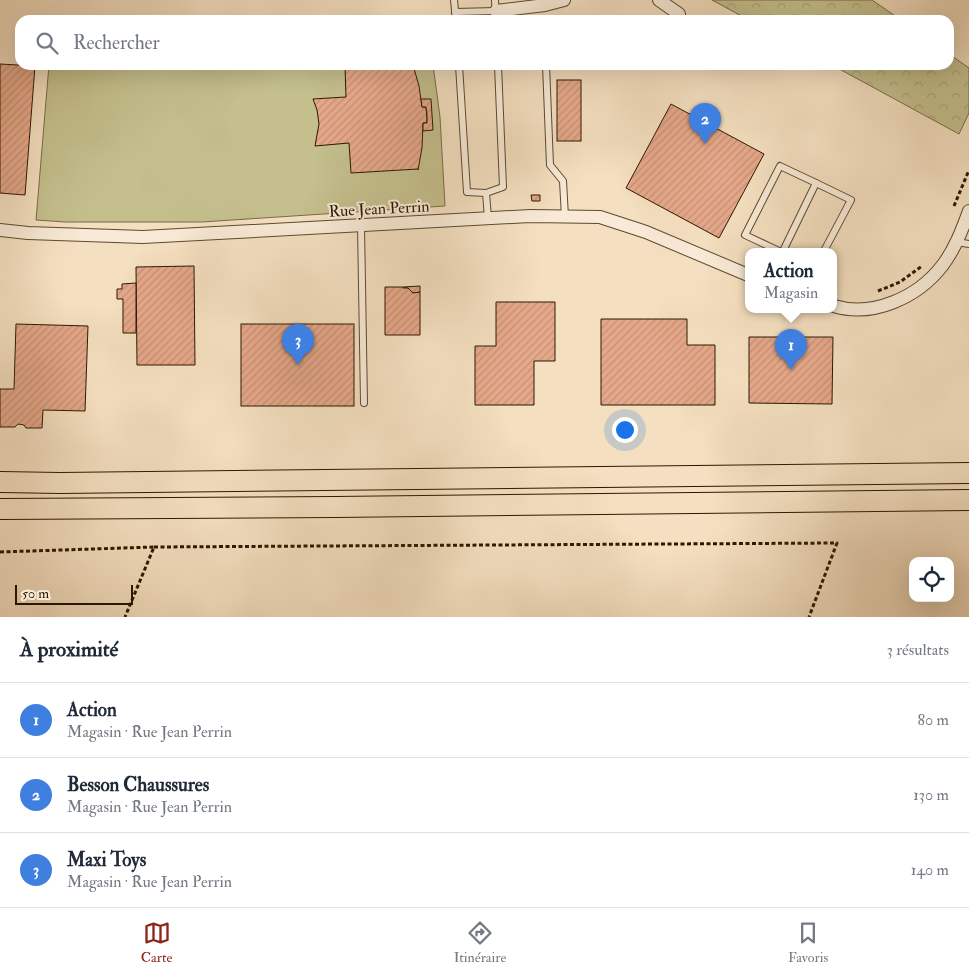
<!DOCTYPE html>
<html lang="fr">
<head>
<meta charset="utf-8">
<style>
	body { margin:0; font-family:"IM FELL Double Pica",serif; background:#f2f2f3; color:#1f2937 }
	.controls { position:absolute; right:15px; bottom:15px; display:grid; overflow:hidden; border-radius:10px; box-shadow:0 5px 20px #0002 }
	.controls button { width:45px; height:45px; display:grid; place-items:center; padding:0; border:0; border-bottom:1px solid #e0e1e3; background:#fff; color:#1f2937; font:25px sans-serif }
	.scale { position:absolute; left:15px; bottom:12px; width:118px; box-sizing:border-box; padding-left:5px; border:2px solid #2a1801; border-top:0; font-size:14px; line-height:18px; white-space:nowrap; color:#2a1801; -webkit-text-stroke:4px #f8ead6; paint-order:stroke }
	.you { position:absolute; left:624px; top:429px; width:18px; height:18px; margin:-12px; border:4px solid #fff; border-radius:50%; background:#1a73e8; box-shadow:0 0 0 8px #1a73e833 }
	.badge { display:grid; place-items:center; width:32px; height:32px; border-radius:50%; background:#8f2418; color:#fff; font-size:16px; font-weight:700 }
	.pin { position:absolute; translate:-50% -41px; filter:drop-shadow(0 1px 2px #0008) }
	.pin::after { content:''; position:absolute; top:26px; width:18px; height:15px; background:inherit; clip-path:polygon(0 0,100% 0,50% 100%) }
	.popup { position:absolute; left:745px; top:248px; width:92px; height:65px; box-sizing:border-box; display:grid; place-content:center; border-radius:10px; background:#fff; filter:drop-shadow(0 1px 4px #0005); font-size:16px; white-space:nowrap; color:#747a83 }
	.popup b { font-size:19px; color:#1f2937 }
	.popup::after { content:''; position:absolute; left:50%; top:100%; margin-left:-10px; border:10px solid transparent; border-top-color:#fff }
	.list { margin:0; padding:0; list-style:none }
	h2 { display:flex; justify-content:space-between; align-items:center; height:65px; margin:0; padding:0 20px; font-size:21px }
	h2 small { font-size:16px; font-weight:400; color:#747a83 }
	.list li { display:grid; grid-template-columns:32px 1fr auto; gap:15px; align-items:center; box-sizing:border-box; height:75px; padding:0 20px; border-top:1px solid #e0e1e3 }
	.list b { display:block; font-size:19px; white-space:nowrap }
	.list p { margin:0; font-size:16px; white-space:nowrap; color:#747a83 }
	.list em { font-size:16px; font-style:normal; color:#747a83 }
	.icon { flex:none; width:28px; height:28px; fill:none; stroke:currentColor; stroke-width:2; stroke-linecap:round; stroke-linejoin:round }
	.map { position:relative; flex:none; width:969px; height:617px; overflow:hidden }
	.search { position:absolute; background:#fff; box-shadow:0 5px 20px #0002; left:15px; right:15px; top:15px; height:55px; display:flex; align-items:center; gap:12px; box-sizing:border-box; padding:0 18px; border-radius:15px; color:#747a83; font-size:19px }
	.sheet { height:290px; background:#fff }
	nav { display:flex; justify-content:space-around; align-items:center; box-sizing:border-box; height:70px; border-top:1px solid #e0e1e3; background:#fff; font-size:14px; color:#747a83 }
	nav a { display:grid; justify-items:center; gap:2px }
	nav .on { color:#8f2418 }
	.map>svg:first-child { display:block }
	.forest { fill:url(#forest-crowns); stroke:#776c47 }
	.pitch { fill:#c4bf8d; stroke:#776c47 }
	.building { fill:url(#building-hatch); stroke:#2a1801 }
	.lines { fill:none; stroke-linecap:round; stroke-linejoin:round }
	.lane-casing { stroke:#5c4a31; stroke-width:8 }
	.street-casing { stroke:#5c4a31; stroke-width:14 }
	.primary-casing { stroke:#2a1801; stroke-width:22 }
	.path { stroke:#2a1801; stroke-width:3; stroke-dasharray:4 2.5; stroke-linecap:butt }
	.lane { stroke:#f8ead6; stroke-width:6 }
	.street { stroke:#f8ead6; stroke-width:12 }
	.primary { stroke:#f4dfc0; stroke-width:20 }
	.labels { text-anchor:middle; stroke-width:4; stroke-linejoin:round; paint-order:stroke }
	.street-label { font-size:16px; fill:#2a1801; stroke:#f8ead6 }
</style>
</head>
<body>
<div class="map">
<svg width="969" height="617" viewBox="0 0 969 617">
	<defs>
		<pattern id="forest-crowns" width="20" height="18" patternUnits="userSpaceOnUse" patternTransform="scale(1.25)"><rect width="20" height="18" fill="#c4bf8d"/><path d="M2 6a3 3 0 1 1 6 0M12 15a3 3 0 1 1 6 0" fill="none" stroke="#a9a378"/></pattern>
		<pattern id="building-hatch" width="6" height="6" patternUnits="userSpaceOnUse" patternTransform="scale(1.25)"><rect width="6" height="6" fill="#e6a88a"/><path d="M-1 1l2-2M0 6l6-6M5 7l2-2" fill="none" stroke="#c59075"/></pattern>
	</defs>
	<rect width="100%" height="100%" fill="#f4dfc0"/>
	<filter id="stains"><feTurbulence type="fractalNoise" baseFrequency=".004" numOctaves="4"/><feColorMatrix values="0 0 0 0 .2 0 0 0 0 .09 0 0 0 0 .02 0 0 0 .5 -.17"/></filter>
	<radialGradient id="worn" r=".72"><stop offset=".6" stop-color="#630" stop-opacity="0"/><stop offset="1" stop-color="#630" stop-opacity=".3"/></radialGradient>
	<g class="forest">
		<path d="M712,0H872L901,20H749Z"/>
		<path d="M949,54L969,68V113L959,134L832,65H949Z"/>
	</g>
	<path class="pitch" d="M49,65H433L440,117L445,206L202,222H65L36,220Z"/>
	<g class="building">
		<path d="M0,64L35,66L25,195L0,193Z"/>
		<path d="M367,65H413L419,86L422,107H426L427,118V123H423L422,148L418,170V169L351,173L349,143L315,146L319,124L317,110L313,99L346,97L345,67Z"/>
		<rect x="557" y="80" width="24" height="61"/>
		<path d="M421,99H431L433,130L423,131V123H427V115L426,107H422Z"/>
		<path d="M671,104L764,154L719,238L626,188Z"/>
		<path d="M531,195H540V201H532Z"/>
		<path d="M194,266L195,365H137L136,267Z"/>
		<path d="M136,283V333H123V299H117V289H122V284Z"/>
		<path d="M420,286V292L413,293L408,288H403V287Z"/>
		<path d="M385,287H403V288H408L413,293L420,292V335H385Z"/>
		<path d="M496,302H555V361H534V405H475V346H496Z"/>
		<path d="M601,319H687V345H715V405H601Z"/>
		<path d="M16,324L88,326L85,411L43,410L42,428H26L24,425L18,424L15,427H0V389H14Z"/>
		<rect x="241" y="324" width="113" height="82"/>
		<path d="M749,337H833L832,404L749,403Z"/>
	</g>
	<g class="lines">
		<defs>
			<g id="lane">
				<path d="M454,0L456,20"/>
				<path d="M495,0L496,20"/>
				<path d="M455,12L496,11"/>
				<path d="M459,65L467,192L486,193"/>
				<path d="M546,65L550,165L563,181L565,217"/>
				<path d="M488,218L486,193L503,187L498,65"/>
				<path d="M361,225L364,403"/>
				<path d="M957,242L969,244"/>
				<path d="M779,251L745,235L780,166L816,183"/>
				<path d="M783,251L816,183L851,200L824,251"/>
			</g>
			<g id="street">
				<path d="M659,0L679,14"/>
				<path d="M496,11L545,5L564,0"/>
				<path d="M0,230L28,233L143,237L530,216L600,217L646,232L748,275"/>
				<path d="M834,306C873,318 918,297 942,266C955,249 962,230 969,211"/>
			</g>
			<g id="primary">
				<path d="M0,482L60,483L969,473"/>
				<path d="M0,509L335,507L969,500"/>
			</g>
		</defs>
		<use href="#lane" class="lane-casing"/>
		<use href="#street" class="street-casing"/>
		<use href="#primary" class="primary-casing"/>
		<g class="path">
			<path d="M954,206L969,170"/>
			<path d="M878,291L900,282L922,266"/>
			<path d="M154,547L837,543L809,617"/>
			<path d="M0,552L154,547L125,617"/>
		</g>
		<use href="#lane" class="lane"/>
		<use href="#street" class="street"/>
		<use href="#primary" class="primary"/>
	</g>
	<g class="labels">
		<g class="street-label">
			<text transform="translate(379 208) rotate(-3)" y="6">Rue Jean Perrin</text>
		</g>
	</g>
	<rect width="100%" height="100%" filter="url(#stains)"/>
	<rect width="100%" height="100%" fill="url(#worn)"/>
</svg>
<div class="controls">
<button><svg class="icon" aria-label="locate" viewBox="0 0 24 24"><circle cx="12" cy="12" r="6"/><path d="M12 2v4M12 18v4M2 12h4M18 12h4"/></svg></button>
</div>
<div class="scale">50 m</div>
<div class="you"></div>
<div class="pin badge" style="left:791px;top:370px;background:#3f7fe0">1</div>
<div class="popup"><b>Action</b>Magasin</div>
<div class="pin badge" style="left:705px;top:144px;background:#3f7fe0">2</div>
<div class="pin badge" style="left:298px;top:365px;background:#3f7fe0">3</div>
<div class="search"><svg class="icon" aria-label="search" viewBox="0 0 24 24"><circle cx="10" cy="10" r="6"/><path d="M15 15l6 6"/></svg>Rechercher</div>
</div>
<section class="sheet">
<h2>À proximité<small>3 résultats</small></h2>
<ul class="list">
<li><span class="badge" style="background:#3f7fe0">1</span><div><b>Action</b><p>Magasin · Rue Jean Perrin</p></div><em>80 m</em></li>
<li><span class="badge" style="background:#3f7fe0">2</span><div><b>Besson Chaussures</b><p>Magasin · Rue Jean Perrin</p></div><em>130 m</em></li>
<li><span class="badge" style="background:#3f7fe0">3</span><div><b>Maxi Toys</b><p>Magasin · Rue Jean Perrin</p></div><em>140 m</em></li>
</ul>
</section>
<nav>
<a class="on"><svg class="icon" aria-label="map" viewBox="0 0 24 24"><path d="M3 6l6-2 6 2 6-2v14l-6 2-6-2-6 2zM9 4v14M15 6v14"/></svg>Carte</a>
<a><svg class="icon" aria-label="directions" viewBox="0 0 24 24"><path d="M12 3l9 9-9 9-9-9zM9 14v-3h6M13 9l2 2-2 2"/></svg>Itinéraire</a>
<a><svg class="icon" aria-label="saved" viewBox="0 0 24 24"><path d="M7 4h10v16l-5-4-5 4z"/></svg>Favoris</a>
</nav>
</body>
</html>
